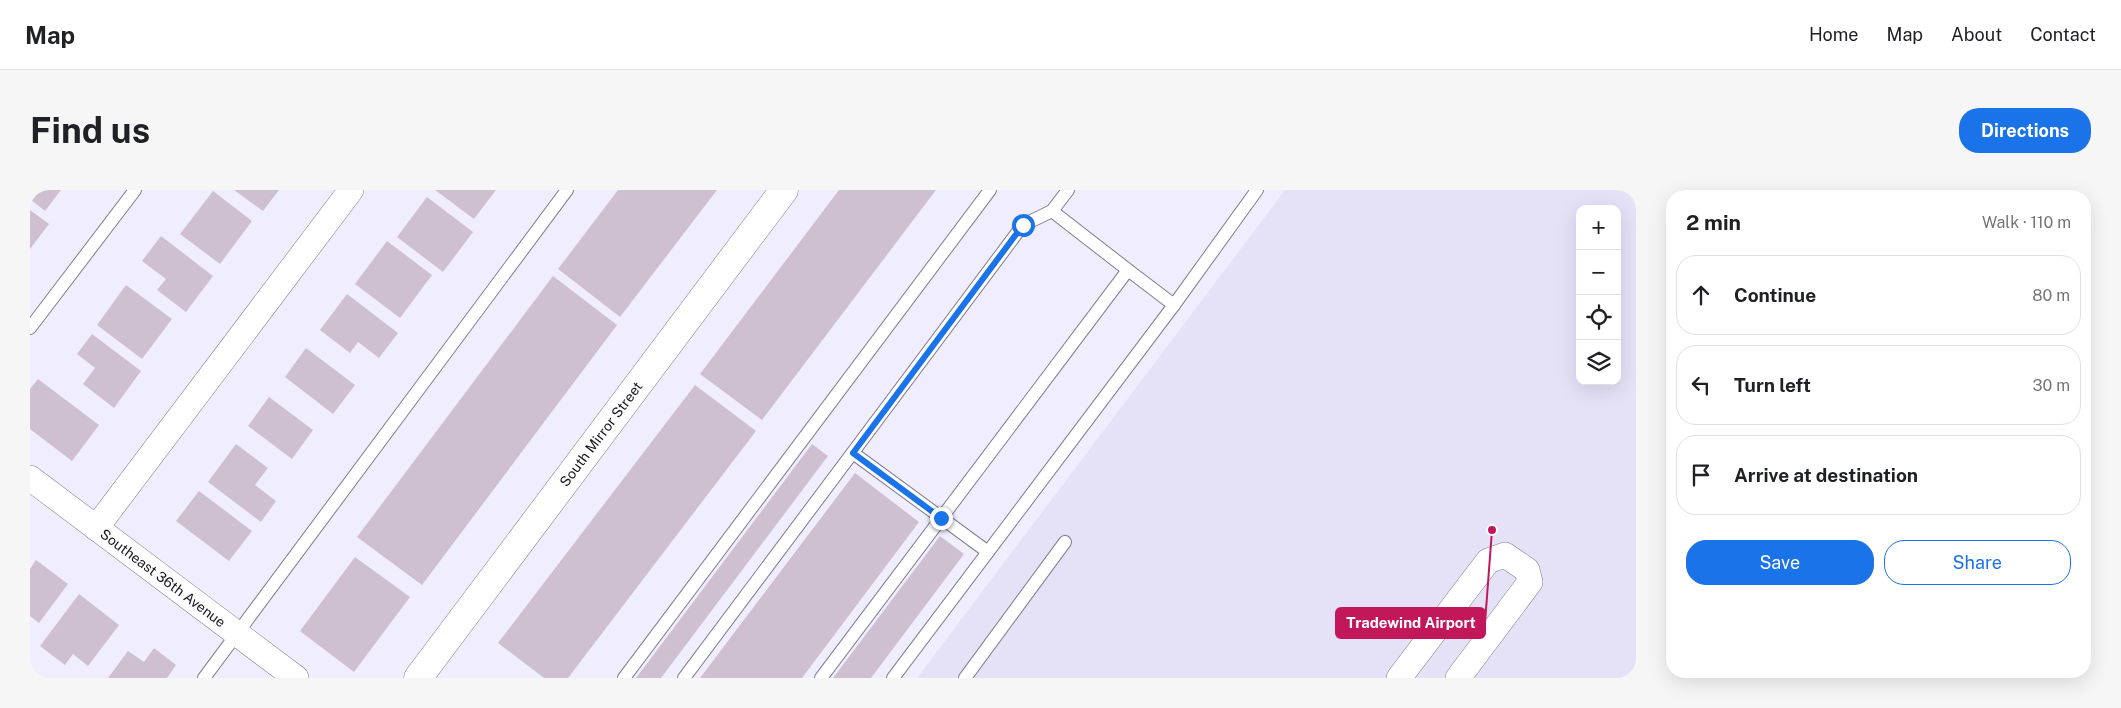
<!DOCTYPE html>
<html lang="en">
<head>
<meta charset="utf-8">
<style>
	body { margin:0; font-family:"Public Sans",sans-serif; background:#f6f6f6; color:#202124 }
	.controls { position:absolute; right:15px; top:15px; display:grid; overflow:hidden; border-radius:10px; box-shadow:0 5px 20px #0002 }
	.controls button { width:45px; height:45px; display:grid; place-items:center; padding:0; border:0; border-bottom:1px solid #e0e0e0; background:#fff; color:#202124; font:25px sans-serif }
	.stop { position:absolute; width:15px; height:15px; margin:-11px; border:4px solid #1a73e8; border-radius:50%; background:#fff }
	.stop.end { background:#1a73e8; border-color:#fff; box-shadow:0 1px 5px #0008 }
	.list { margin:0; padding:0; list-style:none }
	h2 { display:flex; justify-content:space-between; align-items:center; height:65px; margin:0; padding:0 20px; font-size:21px }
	h2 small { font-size:16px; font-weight:400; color:#757577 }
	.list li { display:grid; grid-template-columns:32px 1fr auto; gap:15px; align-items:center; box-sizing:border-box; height:80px; margin:0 10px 10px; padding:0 10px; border:1px solid #e0e0e0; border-radius:20px }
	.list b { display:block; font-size:19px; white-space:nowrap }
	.list em { font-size:16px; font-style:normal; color:#757577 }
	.actions { display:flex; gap:10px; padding:15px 20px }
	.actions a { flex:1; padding:11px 0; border:1px solid #1a73e8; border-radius:20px; text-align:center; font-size:18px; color:#1a73e8 }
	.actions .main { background:#1a73e8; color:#fff }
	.icon { flex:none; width:28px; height:28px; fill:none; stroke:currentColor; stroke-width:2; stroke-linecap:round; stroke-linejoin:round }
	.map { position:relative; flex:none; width:1606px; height:488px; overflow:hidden; border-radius:20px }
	header { display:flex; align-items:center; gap:30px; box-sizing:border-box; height:70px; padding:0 25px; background:#fff; border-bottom:1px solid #e0e0e0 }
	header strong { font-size:24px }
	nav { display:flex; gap:28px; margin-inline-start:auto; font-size:18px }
	.intro { display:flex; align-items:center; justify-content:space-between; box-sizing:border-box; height:120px; padding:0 30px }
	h1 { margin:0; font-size:35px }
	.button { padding:12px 22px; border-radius:20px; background:#1a73e8; color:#fff; font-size:18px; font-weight:700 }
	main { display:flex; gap:30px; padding:0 30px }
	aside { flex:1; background:#fff; border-radius:20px; box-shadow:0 5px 20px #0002 }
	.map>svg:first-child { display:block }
	.built { fill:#e5e2f8; fill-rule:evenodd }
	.building { fill:#cec0d0 }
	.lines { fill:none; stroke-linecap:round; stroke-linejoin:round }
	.service-casing { stroke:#807d8f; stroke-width:14 }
	.minor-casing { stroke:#807d8f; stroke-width:26 }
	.tertiary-casing { stroke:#807d8f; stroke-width:29 }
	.service { stroke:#fff; stroke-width:12 }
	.minor { stroke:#fff; stroke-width:25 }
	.tertiary { stroke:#fff; stroke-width:28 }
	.route { stroke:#1a73e8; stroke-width:6 }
	.labels { text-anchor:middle; stroke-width:5; stroke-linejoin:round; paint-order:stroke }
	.street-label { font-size:14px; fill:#18171e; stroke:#fdfdfd }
	.leader { fill:none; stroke:#c2185b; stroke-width:2 }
	.callout-dot { fill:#c2185b; stroke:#fdfdfd; stroke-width:2 }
	.callout { fill:#c2185b; stroke:#c2185b; stroke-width:2 }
	.callout-label { font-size:15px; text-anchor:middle; font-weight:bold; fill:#fff }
</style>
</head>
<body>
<header>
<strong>Map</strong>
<nav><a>Home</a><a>Map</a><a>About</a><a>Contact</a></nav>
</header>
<div class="intro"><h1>Find us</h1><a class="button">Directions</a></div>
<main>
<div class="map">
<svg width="1606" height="488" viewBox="0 0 1606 488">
	<rect width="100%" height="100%" fill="#f0eefe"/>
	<path class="built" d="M1255,0H1606V488H887ZM1550,19H1587V191H1550Z"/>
	<g class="building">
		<path d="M0,0H31L15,21L0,9Z"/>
		<path d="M204,0H249L233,21Z"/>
		<path d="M405,0H466L444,29Z"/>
		<path d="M588,0H687L590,127L528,79Z"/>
		<path d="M809,0H906L732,230L670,184Z"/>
		<path d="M183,1L222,31L190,74L150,44Z"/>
		<path d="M397,7L443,42L413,82L367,47Z"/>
		<path d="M0,20L19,34L0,59Z"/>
		<path d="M131,46L183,86L156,122L127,100L136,89L112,71Z"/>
		<path d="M357,51L402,85L370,128L325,94Z"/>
		<path d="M523,86L587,135L392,395L327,347Z"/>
		<path d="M96,95L142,129L112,169L67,135Z"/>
		<path d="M317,104L368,143L349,168L328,152L320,163L290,140Z"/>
		<path d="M62,144L111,181L84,218L53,194L65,178L47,164Z"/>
		<path d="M276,158L325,195L303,224L255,187Z"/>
		<path d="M8,189L69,235L42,271L0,239V199Z"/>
		<path d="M665,195L726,241L538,488H514L468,453Z"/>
		<path d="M239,207L283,240L262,269L218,236Z"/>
		<path d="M206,254L238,278L225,295L246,311L231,332L178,292Z"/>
		<path d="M782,254L798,266L631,488H606Z"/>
		<path d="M825,283L889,332L772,488H670Z"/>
		<path d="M169,301L222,341L199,371L146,331Z"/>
		<path d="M910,346L934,364L841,488H803Z"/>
		<path d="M325,367L380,407L324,482L270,441Z"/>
		<path d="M6,370L38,394L9,433L0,426V379Z"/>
		<path d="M49,404L89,435L58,476L43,464L35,475L10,456Z"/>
		<path d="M124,458L146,475L137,488H78L98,461L114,472Z"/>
	</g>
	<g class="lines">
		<defs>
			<g id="service">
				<path d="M1098,80L1144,115"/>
				<path d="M0,138L105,0"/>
				<path d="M823,263L958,362"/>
				<path d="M174,488L537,0"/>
				<path d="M594,488L960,0"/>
				<path d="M654,488L993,35L1022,21L1038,0"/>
				<path d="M791,488L1098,80L1022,21"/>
				<path d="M863,488L1144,115L1227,0"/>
				<path d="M935,488L1035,352"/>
			</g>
			<g id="minor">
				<path d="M0,288L266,488"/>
				<path d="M66,338L321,0"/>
				<path d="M1369,488L1458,371L1475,365L1497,380L1500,392L1428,488"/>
			</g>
			<path id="tertiary" d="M388,488L754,0"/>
		</defs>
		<use href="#service" class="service-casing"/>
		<use href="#minor" class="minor-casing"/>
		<use href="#tertiary" class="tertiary-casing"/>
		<use href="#service" class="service"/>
		<use href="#minor" class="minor"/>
		<use href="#tertiary" class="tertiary"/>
	</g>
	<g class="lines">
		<path class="route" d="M911,328L823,263L993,35"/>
	</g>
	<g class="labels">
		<g class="street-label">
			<text transform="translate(571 244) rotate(-53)" y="5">South Mirror Street</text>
			<text transform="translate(133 388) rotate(37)" y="5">Southeast 36th Avenue</text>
		</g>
	</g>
	<path class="leader" d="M1462 340L1455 433"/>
	<circle class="callout-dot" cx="1462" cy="340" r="5"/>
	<rect class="callout" x="1306" y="418" width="149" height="30" rx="5"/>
	<g class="callout-label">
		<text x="1381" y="438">Tradewind Airport</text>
	</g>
</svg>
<div class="controls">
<button>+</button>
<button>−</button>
<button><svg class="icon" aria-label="locate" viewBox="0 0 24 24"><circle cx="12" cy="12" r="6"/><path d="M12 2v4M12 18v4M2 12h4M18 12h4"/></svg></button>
<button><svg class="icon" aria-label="layers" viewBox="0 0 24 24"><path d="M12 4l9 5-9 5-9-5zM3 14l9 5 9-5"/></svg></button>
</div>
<div class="stop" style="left:993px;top:35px"></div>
<div class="stop end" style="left:911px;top:328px"></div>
</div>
<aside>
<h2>2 min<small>Walk · 110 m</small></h2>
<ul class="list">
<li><svg class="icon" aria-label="ahead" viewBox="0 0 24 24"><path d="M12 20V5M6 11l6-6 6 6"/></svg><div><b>Continue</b></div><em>80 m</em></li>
<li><svg class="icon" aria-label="left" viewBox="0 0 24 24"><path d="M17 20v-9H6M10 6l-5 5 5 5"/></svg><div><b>Turn left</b></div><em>30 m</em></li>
<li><svg class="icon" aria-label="arrive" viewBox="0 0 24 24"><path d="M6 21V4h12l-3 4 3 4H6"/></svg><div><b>Arrive at destination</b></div></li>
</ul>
<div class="actions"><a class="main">Save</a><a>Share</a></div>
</aside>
</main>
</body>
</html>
